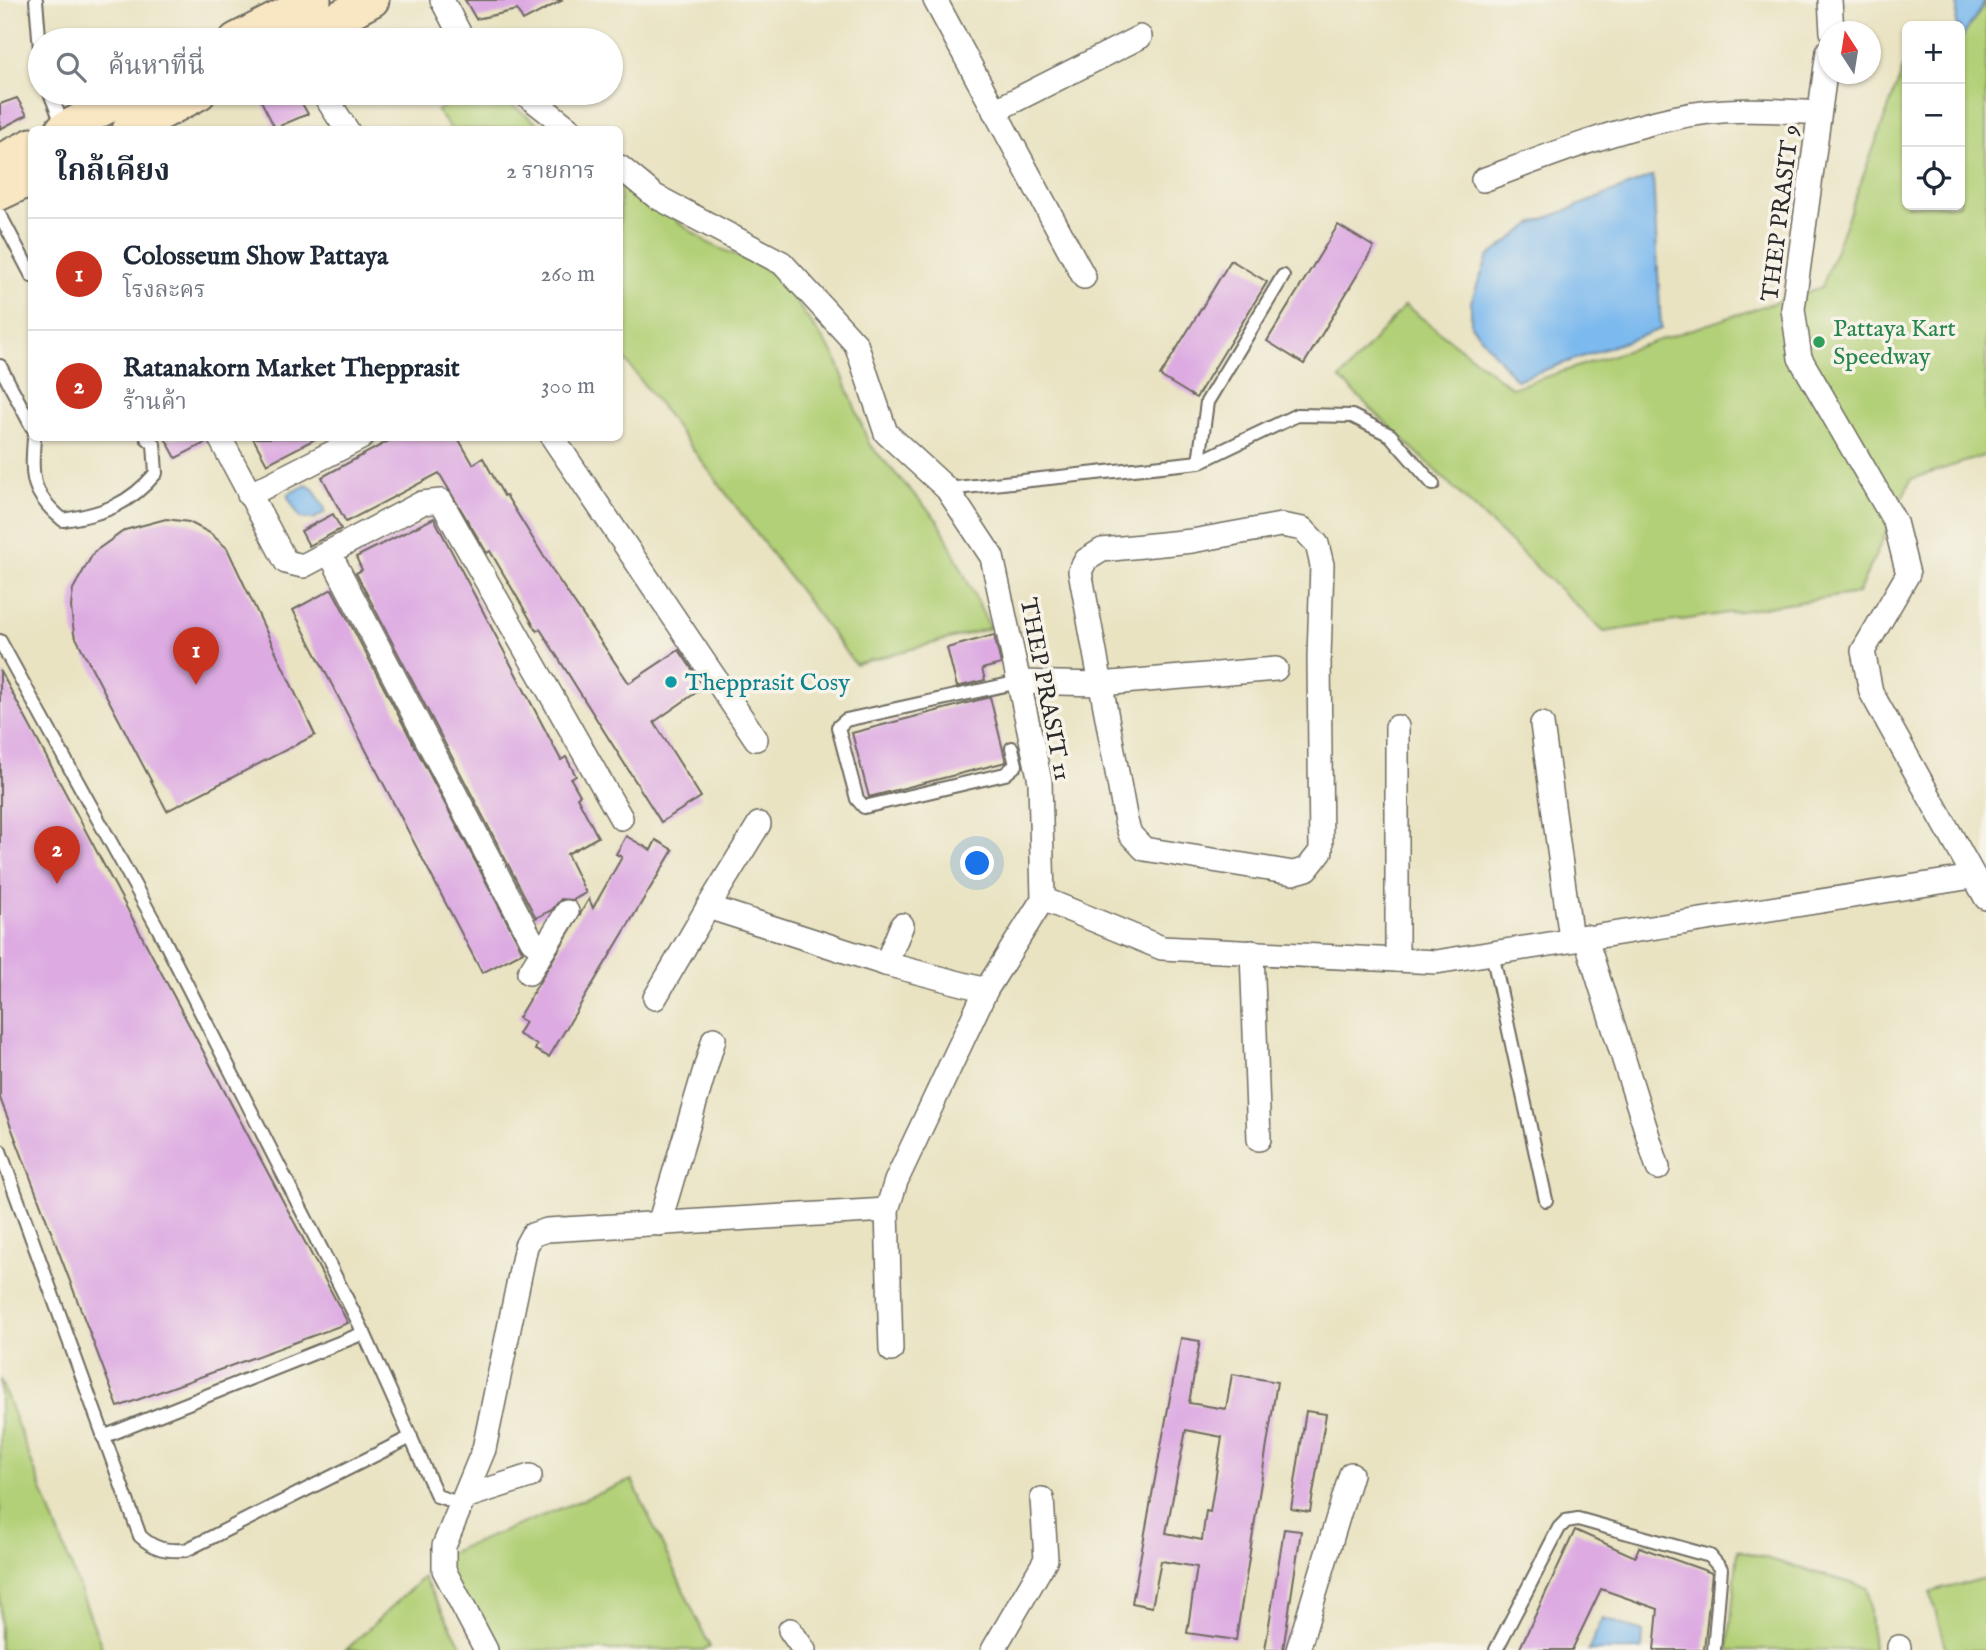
<!DOCTYPE html>
<html lang="th">
<head>
<meta charset="utf-8">
<style>
	body { margin:0; font-family:"IM FELL English","Noto Serif Thai",serif; background:#f6f6f7; color:#1f2937 }
	.controls { position:absolute; right:21px; top:21px; display:grid; overflow:hidden; border-radius:10px; box-shadow:0 2px 5px #0004 }
	.controls button { width:63px; height:63px; display:grid; place-items:center; padding:0; border:0; border-bottom:2px solid #e0e1e3; background:#fff; color:#1f2937; font:35px sans-serif }
	.compass { position:absolute; left:1818px; top:21px; width:63px; height:63px; border-radius:50%; background:#fff; box-shadow:0 2px 5px #0004; rotate:348deg }
	.you { position:absolute; left:978px; top:864px; width:24px; height:24px; margin:-18px; border:5px solid #fff; border-radius:50%; background:#1a73e8; box-shadow:0 0 0 10px #1a73e833 }
	.badge { display:grid; place-items:center; width:46px; height:46px; border-radius:50%; background:#c8321e; color:#fff; font-size:23px; font-weight:700 }
	.pin { position:absolute; translate:-50% -58px; filter:drop-shadow(0 2px 4px #0008) }
	.pin::after { content:''; position:absolute; top:37px; width:24px; height:21px; background:inherit; clip-path:polygon(0 0,100% 0,50% 100%) }
	.list { margin:0; padding:0; list-style:none }
	h2 { display:flex; justify-content:space-between; align-items:center; height:91px; margin:0; padding:0 28px; font-size:30px }
	h2 small { font-size:23px; font-weight:400; color:#747a83 }
	.list li { display:grid; grid-template-columns:46px 1fr auto; gap:21px; align-items:center; box-sizing:border-box; height:112px; padding:0 28px; border-top:2px solid #e0e1e3 }
	.list b { display:block; font-size:26px; white-space:nowrap }
	.list p { margin:0; font-size:23px; white-space:nowrap; color:#747a83 }
	.list em { font-size:23px; font-style:normal; color:#747a83 }
	.icon { flex:none; width:38px; height:38px; fill:none; stroke:currentColor; stroke-width:2; stroke-linecap:round; stroke-linejoin:round }
	.map { position:relative; flex:none; width:1986px; height:1650px; overflow:hidden }
	.search { position:absolute; background:#fff; box-shadow:0 2px 5px #0004; left:28px; top:28px; width:595px; height:77px; display:flex; align-items:center; gap:18px; box-sizing:border-box; padding:0 24px; border-radius:38px; color:#747a83; font-size:26px }
	.panel { position:absolute; background:#fff; box-shadow:0 2px 5px #0004; left:28px; top:126px; width:595px; height:315px; border-radius:10px }
	.map>svg:first-child { display:block }
	.green { fill:#b2d077; stroke:#6e7e51; stroke-width:2 }
	.water { fill:#7bb9ee; stroke:#53728c; stroke-width:2 }
	.building { fill:#ddabe2; fill-rule:evenodd }
	.lines { fill:none; stroke-linecap:round; stroke-linejoin:round }
	.lane-casing { stroke:#6e6b60; stroke-width:16 }
	.street-casing { stroke:#6e6b60; stroke-width:26 }
	.secondary-casing { stroke:#6e6b60; stroke-width:37 }
	.lane { stroke:#fff; stroke-width:12 }
	.street { stroke:#fff; stroke-width:23 }
	.secondary { stroke:#f9e7c3; stroke-width:33 }
	.leisure-dot { fill:#2e9e5b; stroke:#f7f3e8; stroke-width:2.5 }
	.culture-dot { fill:#0f9aa8; stroke:#f7f3e8; stroke-width:2.5 }
	.labels { text-anchor:middle; stroke-width:7; stroke-linejoin:round; paint-order:stroke }
	.street-label { font-size:24px; fill:#2b2b2b; stroke:#f7f3e8 }
	.leisure-label { font-size:24px; fill:#27864d; stroke:#f7f3e8; text-anchor:start }
	.culture-label { font-size:24px; fill:#0d838f; stroke:#f7f3e8; text-anchor:start }
</style>
</head>
<body>
<div class="map">
<svg width="1986" height="1650" viewBox="0 0 1986 1650">
	<rect width="100%" height="100%" fill="#f7f3e8"/>
	<filter id="ink" filterUnits="userSpaceOnUse"><feTurbulence type="fractalNoise" baseFrequency=".0143" numOctaves="2"/><feDisplacementMap in="SourceGraphic" scale="14" xChannelSelector="R" yChannelSelector="G"/><feConvolveMatrix kernelMatrix="1 2 1 2 8 2 1 2 1" color-interpolation-filters="sRGB"/></filter>
	<filter id="wash" filterUnits="userSpaceOnUse"><feTurbulence type="fractalNoise" baseFrequency=".00686" numOctaves="4" result="noise"/><feDisplacementMap in="SourceGraphic" scale="28" xChannelSelector="R" yChannelSelector="G"/><feGaussianBlur stdDeviation="1.57" result="paint"/><feColorMatrix in="noise" values="0 0 0 0 0 0 0 0 0 0 0 0 0 0 0 0 0 1.4 0 .05"/><feComposite in="paint" operator="in"/></filter>
	<g filter="url(#wash)">
		<rect width="100%" height="100%" fill="#e9e3c2"/>
		<g class="green">
			<path d="M1986,2V455L1911,479L1858,593L1604,632L1340,379L1405,305L1512,388L1822,287L1907,58V205H1960V40Z"/>
			<path d="M464,93H494L546,129H451L437,111Z"/>
			<path d="M620,181L708,243L775,273L835,356L869,444L939,522L990,628L855,664L620,353Z"/>
			<path d="M0,1379L103,1650H0Z"/>
			<path d="M632,1480L710,1647L704,1650H487L436,1558Z"/>
			<path d="M1738,1550L1868,1588L1873,1650H1728Z"/>
			<path d="M423,1577L464,1650H346Z"/>
			<path d="M1986,1578V1650H1946L1930,1592Z"/>
		</g>
		<g class="water">
			<path d="M1958,0H1986L1960,40V26H1956Z"/>
			<path d="M1653,176L1661,329L1516,380L1471,325V302L1488,257L1532,224Z"/>
			<path d="M307,485L314,490L325,509V512L314,519L300,518L288,497V494Z"/>
			<path d="M1603,1618L1643,1632L1642,1650H1588Z"/>
		</g>
		<g id="blocks">
			<g class="building">
				<path d="M465,0H563L523,21L517,10L476,19Z"/>
				<path d="M257,93H296L308,114L275,128Z"/>
				<path d="M17,98L27,115L0,129V104Z"/>
				<path d="M1338,225L1374,247L1304,364L1267,341Z"/>
				<path d="M1231,260L1267,282L1196,398L1160,376Z"/>
				<path d="M165,438H206L207,442L176,458Z"/>
				<path d="M253,438H317L267,464Z"/>
				<path d="M394,438H458L473,464L483,458L504,496L506,495L554,573L629,683L679,650L704,687L654,722L701,797L661,822L540,629L537,631L490,551L487,553L439,473L346,522L322,477Z"/>
				<path d="M333,514L341,529L309,546L301,531Z"/>
				<path d="M434,518L561,760L566,757L576,776L571,779L580,795L577,797L598,837L567,854L586,893L573,900L561,899L552,910L536,918L356,573L362,570L356,557Z"/>
				<path d="M166,519L189,522L210,533L227,548L315,735L167,811L74,634L71,607L73,589L94,552L125,530Z"/>
				<path d="M332,589L523,952L482,973L293,610Z"/>
				<path d="M994,635L1001,664L982,669L985,680L957,687L947,648Z"/>
				<path d="M0,670L348,1323L118,1407L0,1098Z"/>
				<path d="M990,697L1006,762L869,797L852,733Z"/>
				<path d="M626,836L651,850L656,840L673,850L549,1057L535,1050L537,1045L518,1034L525,1022L518,1018L589,899L593,908L622,857L616,854Z"/>
				<path d="M1181,1338L1200,1341L1189,1403L1226,1409L1232,1374L1277,1382L1236,1640L1187,1633L1197,1567L1161,1561L1152,1607L1132,1603ZM1186,1430L1222,1437L1210,1512L1206,1511L1202,1540L1166,1533Z"/>
				<path d="M1306,1411L1326,1414L1310,1512L1291,1509Z"/>
				<path d="M1284,1529L1301,1531L1283,1650H1265Z"/>
				<path d="M1575,1530L1635,1557L1639,1547L1712,1573L1704,1650H1654L1658,1609L1601,1589L1572,1650H1519Z"/>
			</g>
		</g>
	</g>
	<g filter="url(#ink)">
		<use href="#blocks" fill-opacity="0" stroke="#6e6b60" stroke-width="2"/>
		<g class="lines">
			<defs>
				<g id="lane">
					<path d="M36,0L40,49"/>
					<path d="M50,93L64,128"/>
					<path d="M0,215L32,276"/>
					<path d="M0,366L32,427"/>
					<path d="M34,438C31,479 31,493 63,520C103,514 129,505 156,473L154,444L147,438"/>
					<path d="M1199,462L1207,402L1283,276"/>
					<path d="M947,489L1199,462L1297,415L1352,416L1390,435L1433,484"/>
					<path d="M0,641L159,930L364,1333"/>
					<path d="M1012,748L1016,765L1005,774L864,807L857,799L838,727L846,720L1019,682"/>
					<path d="M1492,953L1546,1200"/>
					<path d="M0,1151L140,1536C155,1550 166,1551 186,1550L411,1437"/>
					<path d="M103,1437L364,1333L437,1496L462,1504"/>
					<path d="M1496,1650L1559,1528L1566,1521L1578,1519L1710,1556L1721,1569L1714,1650"/>
				</g>
				<g id="street">
					<path d="M442,0L463,40"/>
					<path d="M935,0L1084,277"/>
					<path d="M1830,0L1832,32"/>
					<path d="M1828,51L1793,309L1800,358L1895,522L1908,574L1863,651L1871,692L1986,898"/>
					<path d="M323,93L347,130"/>
					<path d="M524,93L571,130"/>
					<path d="M994,111L1140,37"/>
					<path d="M620,167L655,196L782,263L856,344L886,433L947,489L992,557L1040,781L1043,899L986,990L896,1181L887,1210L891,1350"/>
					<path d="M1483,180C1545,157 1608,132 1673,118C1720,107 1771,110 1818,113"/>
					<path d="M220,438L286,562L303,566L422,503L441,501L621,818"/>
					<path d="M553,438L756,739"/>
					<path d="M249,495L361,438"/>
					<path d="M1281,525L1303,529L1317,544L1322,565L1319,657L1321,851L1307,869L1293,873L1144,849L1130,834L1126,821L1080,571L1086,560L1102,550L1192,541Z"/>
					<path d="M329,552L532,941L544,949"/>
					<path d="M1019,682L1100,684L1276,669"/>
					<path d="M1542,724L1571,939"/>
					<path d="M1397,727V960"/>
					<path d="M759,824L708,907L886,964L986,990"/>
					<path d="M1043,899L1162,948L1436,962L1972,877"/>
					<path d="M1585,936L1658,1168"/>
					<path d="M1252,952L1259,1139"/>
					<path d="M886,964L902,925"/>
					<path d="M529,973L567,912"/>
					<path d="M655,998L708,907"/>
					<path d="M659,1224L714,1039"/>
					<path d="M465,1497L530,1476"/>
					<path d="M790,1630L804,1650"/>
					<path d="M1899,1647V1650"/>
					<path d="M486,1650L444,1570V1546L484,1449L526,1246L532,1235L547,1230L887,1210"/>
					<path d="M993,1650L1046,1559L1042,1499"/>
					<path d="M1298,1650L1351,1474"/>
				</g>
				<g id="secondary">
					<path d="M236,40L314,0"/>
					<path d="M297,40L372,0"/>
					<path d="M62,130L133,93"/>
					<path d="M129,130L199,93"/>
					<path d="M0,161L32,145"/>
					<path d="M0,193L32,178"/>
				</g>
			</defs>
			<use href="#lane" class="lane-casing"/>
			<use href="#street" class="street-casing"/>
			<use href="#secondary" class="secondary-casing"/>
			<use href="#lane" class="lane"/>
			<use href="#street" class="street"/>
			<use href="#secondary" class="secondary"/>
		</g>
	</g>
	<circle class="leisure-dot" cx="1819" cy="342" r="7"/>
	<circle class="culture-dot" cx="671" cy="682" r="7"/>
	<g class="labels">
		<g class="street-label">
			<text transform="translate(1780 213) rotate(-83)" y="8">THEP PRASIT 9</text>
			<text transform="translate(1046 689) rotate(79)" y="8">THEP PRASIT 11</text>
		</g>
		<g class="leisure-label">
			<text x="1833" y="336">Pattaya Kart<tspan x="1833" dy="28">Speedway</tspan></text>
		</g>
		<g class="culture-label">
			<text x="685" y="690">Thepprasit Cosy</text>
		</g>
	</g>
</svg>
<div class="controls">
<button>+</button>
<button>−</button>
<button><svg class="icon" aria-label="locate" viewBox="0 0 24 24"><circle cx="12" cy="12" r="6"/><path d="M12 2v4M12 18v4M2 12h4M18 12h4"/></svg></button>
</div>
<svg class="compass" viewBox="-18 -18 36 36"><path d="M0-13l5 13h-10z" fill="#e53935"/><path d="M0 13l5-13h-10z" fill="#747a83"/></svg>
<div class="you"></div>
<div class="pin badge" style="left:196px;top:685px">1</div>
<div class="pin badge" style="left:57px;top:884px">2</div>
<div class="search"><svg class="icon" aria-label="search" viewBox="0 0 24 24"><circle cx="10" cy="10" r="6"/><path d="M15 15l6 6"/></svg>ค้นหาที่นี่</div>
<section class="panel">
<h2>ใกล้เคียง<small>2 รายการ</small></h2>
<ul class="list">
<li><span class="badge">1</span><div><b>Colosseum Show Pattaya</b><p>โรงละคร</p></div><em>260 m</em></li>
<li><span class="badge">2</span><div><b>Ratanakorn Market Thepprasit</b><p>ร้านค้า</p></div><em>300 m</em></li>
</ul>
</section>
</div>
</body>
</html>
